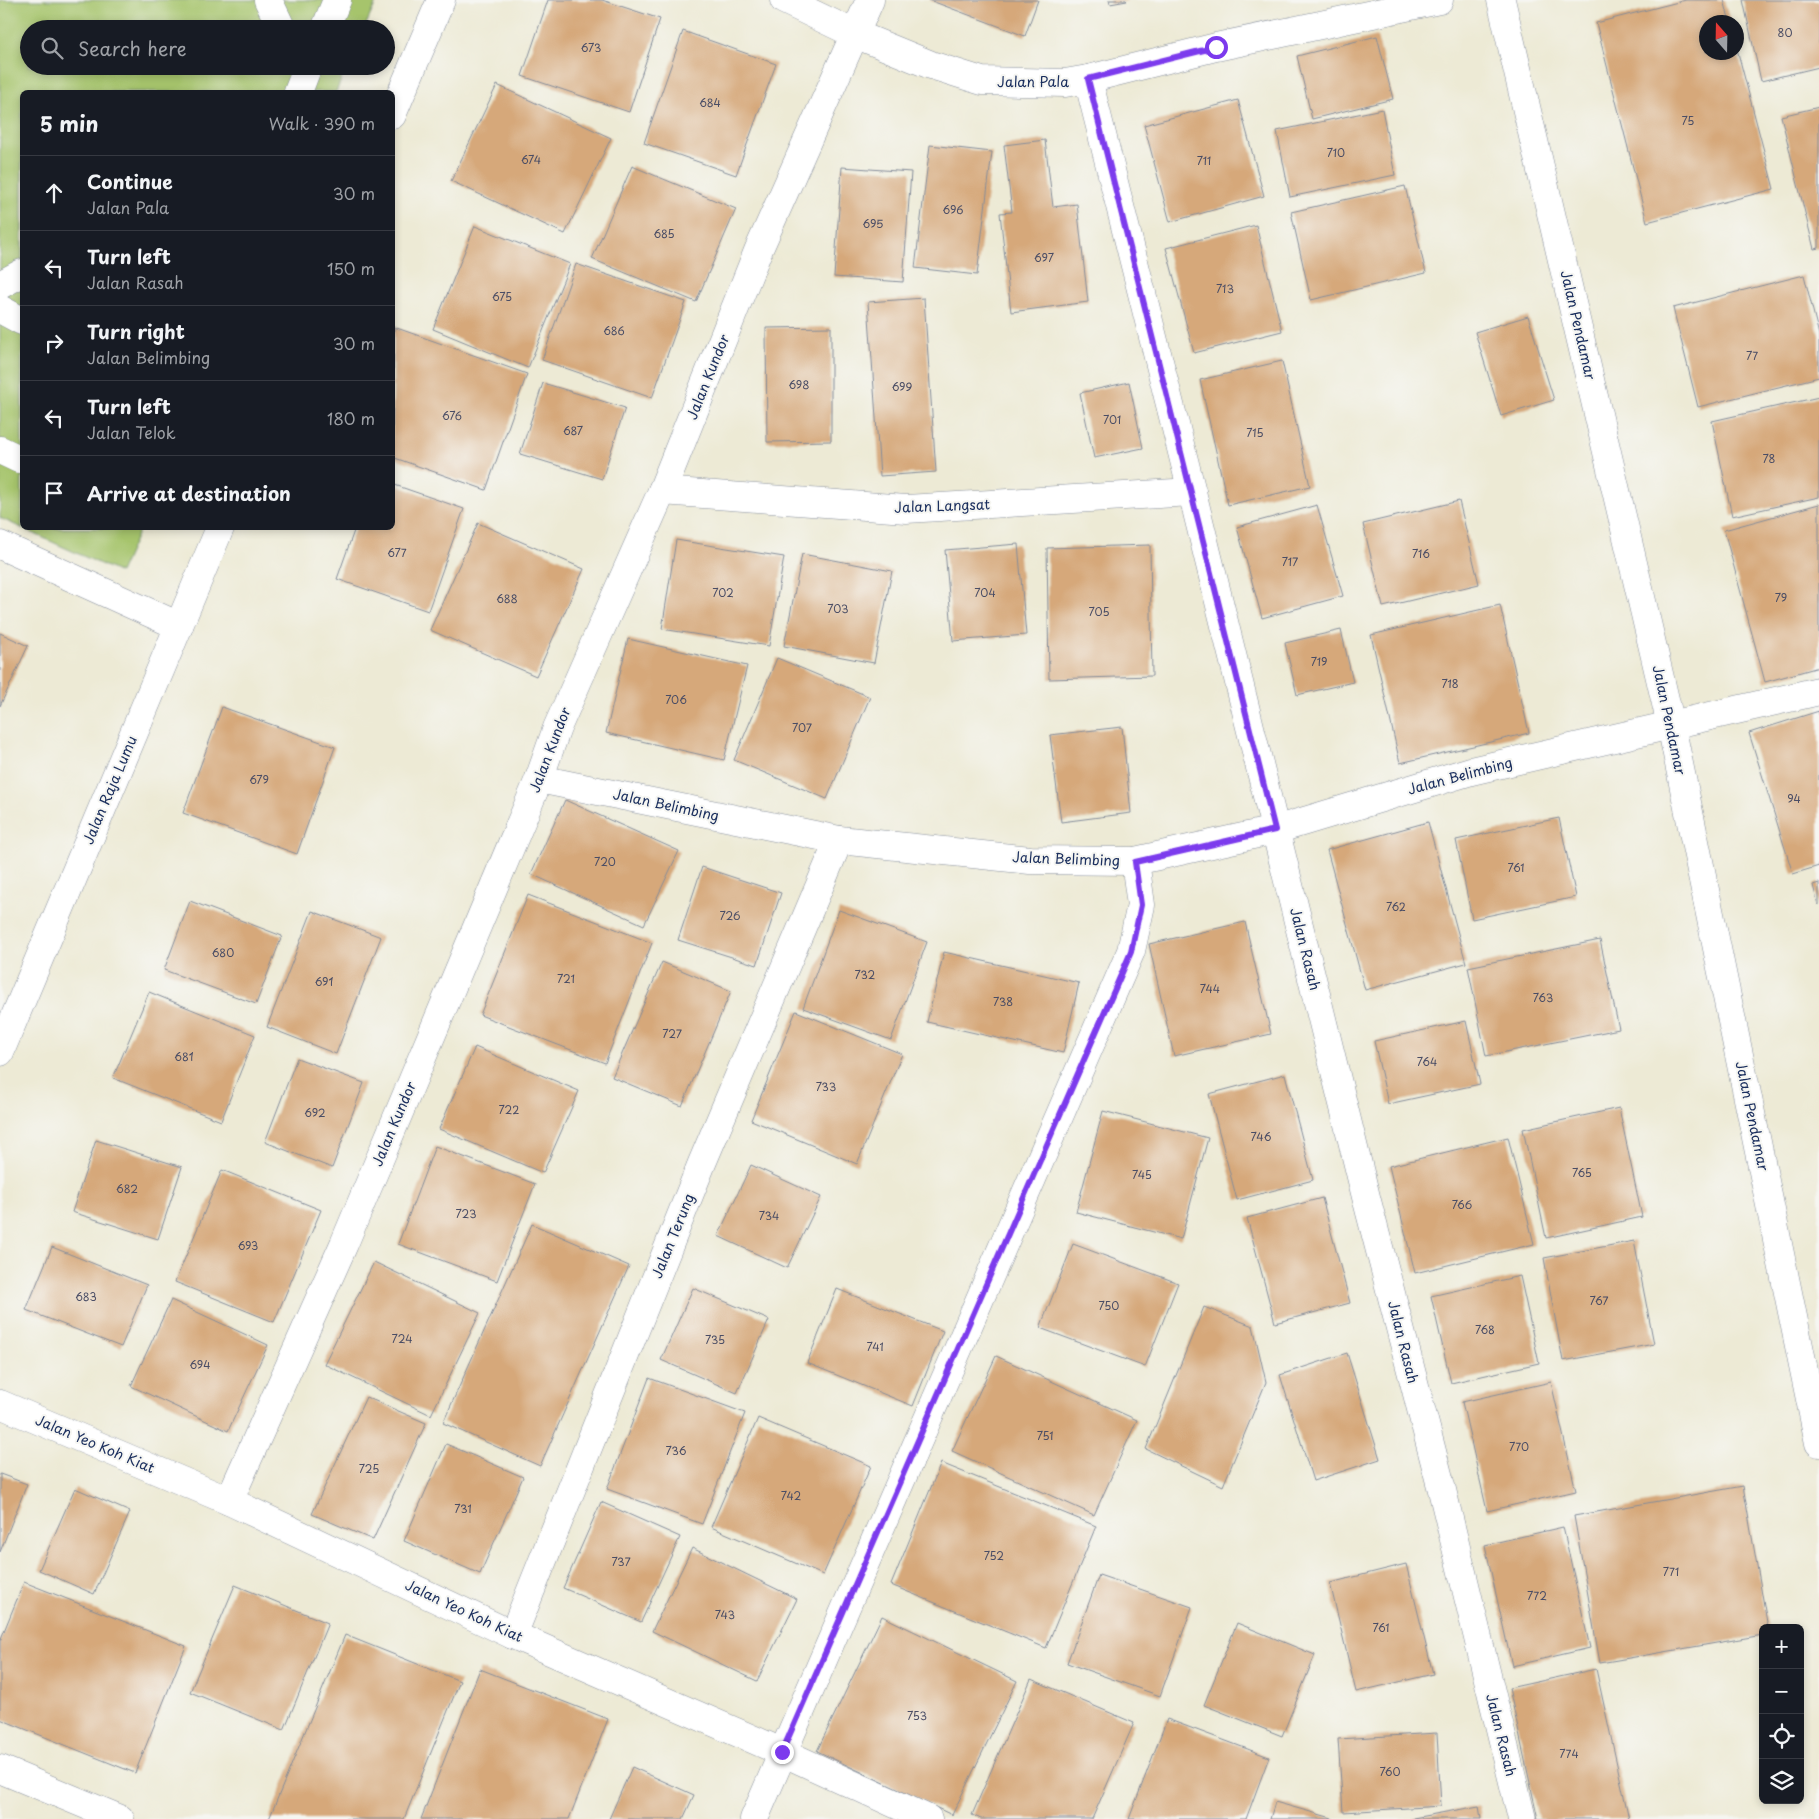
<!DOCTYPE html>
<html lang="en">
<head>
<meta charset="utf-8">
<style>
	body { margin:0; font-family:"Playpen Sans",sans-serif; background:#242831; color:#f1f3f6 }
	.controls { position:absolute; right:15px; bottom:15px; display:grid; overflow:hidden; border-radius:8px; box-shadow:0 2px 8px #0003 }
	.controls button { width:45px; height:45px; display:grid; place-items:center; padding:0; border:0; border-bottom:1px solid #363941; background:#171b24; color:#f1f3f6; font:25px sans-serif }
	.compass { position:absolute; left:1699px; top:15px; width:45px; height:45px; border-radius:50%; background:#171b24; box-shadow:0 2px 8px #0003; rotate:340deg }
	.stop { position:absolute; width:15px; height:15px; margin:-11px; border:4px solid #7c3aed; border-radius:50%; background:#fff }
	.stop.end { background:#7c3aed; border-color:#fff; box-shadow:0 1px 5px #0008 }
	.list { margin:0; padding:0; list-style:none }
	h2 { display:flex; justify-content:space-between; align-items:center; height:65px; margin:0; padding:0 20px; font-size:21px }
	h2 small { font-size:16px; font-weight:400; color:#9ea1a6 }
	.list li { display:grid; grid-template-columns:32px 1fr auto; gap:15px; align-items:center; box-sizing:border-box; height:75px; padding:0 20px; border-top:1px solid #363941 }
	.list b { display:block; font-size:19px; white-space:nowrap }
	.list p { margin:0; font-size:16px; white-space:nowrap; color:#9ea1a6 }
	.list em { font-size:16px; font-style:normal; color:#9ea1a6 }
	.icon { flex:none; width:28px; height:28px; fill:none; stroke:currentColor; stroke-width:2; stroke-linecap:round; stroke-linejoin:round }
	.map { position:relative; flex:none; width:1819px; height:1819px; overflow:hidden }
	.search { position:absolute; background:#171b24; box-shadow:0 2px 8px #0003; left:20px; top:20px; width:375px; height:55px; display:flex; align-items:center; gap:12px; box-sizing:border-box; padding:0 18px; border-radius:28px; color:#9ea1a6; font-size:19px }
	.panel { position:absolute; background:#171b24; box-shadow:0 2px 8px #0003; left:20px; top:90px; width:375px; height:440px; border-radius:8px }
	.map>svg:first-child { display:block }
	.green { fill:#a6c46c; stroke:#607a65 }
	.building { fill:#d6a87a }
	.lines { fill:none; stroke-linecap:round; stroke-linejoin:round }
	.minor-casing { stroke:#848c9a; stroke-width:29 }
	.minor { stroke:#fff; stroke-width:28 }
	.route { stroke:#7c3aed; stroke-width:6 }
	.labels { text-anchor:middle; stroke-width:4; stroke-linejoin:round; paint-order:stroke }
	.number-label { font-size:11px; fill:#4a4d65 }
	.street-label { font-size:14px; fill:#1b2f5e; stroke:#f6f6f2 }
</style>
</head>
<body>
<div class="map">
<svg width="1819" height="1819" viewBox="0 0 1819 1819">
	<rect width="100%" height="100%" fill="#f6f6f2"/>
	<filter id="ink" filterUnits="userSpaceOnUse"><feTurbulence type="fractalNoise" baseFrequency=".02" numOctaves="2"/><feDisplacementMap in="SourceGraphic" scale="10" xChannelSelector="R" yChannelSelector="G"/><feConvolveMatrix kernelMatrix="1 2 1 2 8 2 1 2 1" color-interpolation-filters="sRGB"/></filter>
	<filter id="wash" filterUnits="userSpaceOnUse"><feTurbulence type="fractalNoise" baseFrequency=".0096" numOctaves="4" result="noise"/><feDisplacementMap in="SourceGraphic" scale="20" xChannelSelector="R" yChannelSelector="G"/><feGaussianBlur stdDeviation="1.12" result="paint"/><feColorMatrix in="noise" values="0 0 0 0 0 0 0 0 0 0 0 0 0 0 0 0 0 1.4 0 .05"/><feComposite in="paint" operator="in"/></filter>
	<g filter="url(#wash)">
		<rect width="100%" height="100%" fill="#edead5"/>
		<path class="green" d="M0,0H377L364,29H29V66H347L336,92H22V528H140L120,573L0,518Z"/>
		<g id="blocks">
			<g class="building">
				<path d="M548,0H602L660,19L629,112L522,76Z"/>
				<path d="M929,0H1038L1025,36Z"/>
				<path d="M1109,0H1126L1127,1L1110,4Z"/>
				<path d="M1686,0H1724L1730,22H1706V52H1736L1737,49L1774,189L1647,222L1596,23Z"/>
				<path d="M1743,0H1819V67L1761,81Z"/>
				<path d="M683,31L776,64L736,175L644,143Z"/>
				<path d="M1377,36L1393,99L1312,119L1297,56Z"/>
				<path d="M497,85L611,138L565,234L451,181Z"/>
				<path d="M1238,100L1264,196L1170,222L1144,125Z"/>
				<path d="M1819,107V248L1814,249L1781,116Z"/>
				<path d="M1382,109L1395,175L1290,197L1277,131Z"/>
				<path d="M1045,140L1053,207L1077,204L1088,302L1011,312L1000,213L1012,212L1004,145Z"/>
				<path d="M930,145L992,152L977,275L915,268Z"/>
				<path d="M632,166L736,209L696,302L592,259Z"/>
				<path d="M842,167L911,172L903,282L834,277Z"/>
				<path d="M1405,186L1426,273L1311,300L1291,212Z"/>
				<path d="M1256,225L1282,331L1194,353L1166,248Z"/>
				<path d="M475,226L570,264L528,368L433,329Z"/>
				<path d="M576,264L686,302L652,398L542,360Z"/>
				<path d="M1804,275L1819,335V377L1698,407L1673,308Z"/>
				<path d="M924,298L936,472L880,476L868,302Z"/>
				<path d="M1528,316L1554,400L1501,416L1475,332Z"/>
				<path d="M394,327L527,374L486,490L392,457Z"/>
				<path d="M831,327V441L767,442L766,328Z"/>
				<path d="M1282,361L1310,486L1228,505L1200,380Z"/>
				<path d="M1129,382L1143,448L1094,458L1080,393Z"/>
				<path d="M543,383L625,408L602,479L520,454Z"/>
				<path d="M1819,397V497L1732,516L1712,421Z"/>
				<path d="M392,484L464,509L428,611L337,579L355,528H392Z"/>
				<path d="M1459,501L1479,584L1383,607L1363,524Z"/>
				<path d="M1819,504V667L1765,682L1724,530Z"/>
				<path d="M1317,505L1343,596L1262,618L1237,527Z"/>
				<path d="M478,523L584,569L536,676L430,630Z"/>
				<path d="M676,540L784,557L769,646L662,629Z"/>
				<path d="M1018,544L1026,635L953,641L945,550Z"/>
				<path d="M1150,545L1152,676L1049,679L1047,548Z"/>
				<path d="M802,554L892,571L874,663L784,646Z"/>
				<path d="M1500,605L1529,733L1400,763L1371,635Z"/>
				<path d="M1341,630L1353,682L1297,695L1285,643Z"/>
				<path d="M0,633L28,646L0,706Z"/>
				<path d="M628,639L747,666L724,760L606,733Z"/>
				<path d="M777,658L870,697L827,799L734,760Z"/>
				<path d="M222,707L335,747L297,854L183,813Z"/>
				<path d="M1819,711V866L1793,874L1749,733Z"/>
				<path d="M1122,727L1131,813L1061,822L1050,735Z"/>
				<path d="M565,800L679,851L644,925L531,874Z"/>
				<path d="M1559,818L1576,897L1472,919L1456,840Z"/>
				<path d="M1428,822L1466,963L1365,990L1327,850Z"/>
				<path d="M702,867L781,893L757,965L678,940Z"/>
				<path d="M1819,883V905H1818L1813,885Z"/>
				<path d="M528,895L652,943L605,1063L480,1015Z"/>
				<path d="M190,901L282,936L256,1004L164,970Z"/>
				<path d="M839,910L927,942L891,1040L803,1008Z"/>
				<path d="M312,911L381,937L336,1054L267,1027Z"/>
				<path d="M1245,922L1271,1034L1174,1056L1149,944Z"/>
				<path d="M1600,940L1619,1029L1486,1056L1468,967Z"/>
				<path d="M944,952L1079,983L1063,1053L927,1022Z"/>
				<path d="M662,962L731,991L682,1106L612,1077Z"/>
				<path d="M149,992L255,1035L221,1121L113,1078Z"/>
				<path d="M796,1011L902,1054L857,1164L751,1120Z"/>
				<path d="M1466,1021L1480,1084L1388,1104L1374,1041Z"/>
				<path d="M475,1047L579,1091L543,1173L439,1129Z"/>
				<path d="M297,1058L364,1083L332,1168L265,1142Z"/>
				<path d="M1285,1074L1313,1180L1237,1200L1209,1094Z"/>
				<path d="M1619,1108L1642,1217L1546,1238L1523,1129Z"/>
				<path d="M1103,1111L1208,1138L1181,1239L1076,1212Z"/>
				<path d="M1508,1137L1534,1244L1415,1273L1389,1166Z"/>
				<path d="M96,1140L182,1167L158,1239L72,1212Z"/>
				<path d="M435,1146L535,1184L497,1281L398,1244Z"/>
				<path d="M751,1165L821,1197L787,1268L718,1236Z"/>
				<path d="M222,1170L321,1210L274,1322L175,1282Z"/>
				<path d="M1322,1198L1350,1303L1275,1323L1247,1218Z"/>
				<path d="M532,1224L629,1266L540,1466L443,1423Z"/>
				<path d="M1634,1241L1654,1344L1563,1361L1544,1258Z"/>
				<path d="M1073,1244L1178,1283L1145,1367L1040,1328Z"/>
				<path d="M52,1247L147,1285L121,1347L26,1310Z"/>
				<path d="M374,1262L480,1313L431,1415L324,1364Z"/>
				<path d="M1520,1276L1539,1363L1451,1383L1431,1296Z"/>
				<path d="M693,1288L769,1320L737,1393L661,1360Z"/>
				<path d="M837,1289L943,1331L913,1406L807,1363Z"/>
				<path d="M171,1300L268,1345L228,1431L131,1386Z"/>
				<path d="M1204,1307L1253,1326L1266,1382L1223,1486L1146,1449Z"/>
				<path d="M1347,1353L1380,1459L1313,1481L1280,1375Z"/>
				<path d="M996,1356L1137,1420L1094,1515L952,1451Z"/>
				<path d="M649,1378L745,1413L702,1524L607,1489Z"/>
				<path d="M1551,1382L1576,1491L1487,1511L1462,1402Z"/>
				<path d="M366,1397L426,1423L373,1540L312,1514Z"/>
				<path d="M758,1418L871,1466L823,1575L711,1527Z"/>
				<path d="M446,1444L523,1477L480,1574L404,1541Z"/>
				<path d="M941,1463L1096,1526L1046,1648L891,1585Z"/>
				<path d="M0,1474L27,1484L0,1552Z"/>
				<path d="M1743,1486L1768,1628H1763V1635L1600,1663L1574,1516Z"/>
				<path d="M75,1488L130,1512L94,1594L39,1570Z"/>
				<path d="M601,1502L680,1537L641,1622L563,1588Z"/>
				<path d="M1563,1527L1590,1648L1512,1666L1485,1545Z"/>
				<path d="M692,1548L797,1599L757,1681L652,1631Z"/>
				<path d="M1406,1564L1433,1674L1356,1692L1330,1583Z"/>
				<path d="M1099,1575L1192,1607L1160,1696L1067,1663Z"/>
				<path d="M24,1582L186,1646L135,1773L0,1719V1641Z"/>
				<path d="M235,1585L328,1623L284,1730L190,1692Z"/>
				<path d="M882,1616L1017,1681L952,1815L817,1751Z"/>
				<path d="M1237,1623L1315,1655L1282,1736L1204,1705Z"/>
				<path d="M345,1635L460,1681L404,1819H269Z"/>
				<path d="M480,1669L608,1719L569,1819H421Z"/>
				<path d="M1596,1669L1629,1819H1538L1509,1688Z"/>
				<path d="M1031,1679L1134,1723L1092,1819H981L972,1815Z"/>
				<path d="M1167,1719L1269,1757L1246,1819H1129Z"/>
				<path d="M1437,1733L1441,1806L1343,1812L1338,1739Z"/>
				<path d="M632,1767L694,1795L683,1819H609Z"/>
				<path d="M1275,1802L1332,1818V1819H1270Z"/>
				<path d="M1479,1806L1481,1819H1413V1818Z"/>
			</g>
		</g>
	</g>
	<g filter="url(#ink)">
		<use href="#blocks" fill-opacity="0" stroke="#848c9a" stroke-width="1"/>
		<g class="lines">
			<defs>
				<g id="minor">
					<path d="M268,0L282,29"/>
					<path d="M784,0L855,34L931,65L982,81L1065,83L1088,79L1216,47L1439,0"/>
					<path d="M1501,0L1671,725L1819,1443"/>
					<path d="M325,29L337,0"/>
					<path d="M1088,79L1192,492L1366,1197L1442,1490L1522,1819"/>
					<path d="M298,92L308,66"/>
					<path d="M392,115L441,0"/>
					<path d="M0,285L22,273"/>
					<path d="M0,309L22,321"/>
					<path d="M0,450L19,459H22"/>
					<path d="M662,491L906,509L1192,492"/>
					<path d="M0,545L179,626"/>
					<path d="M539,779L839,840L1030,860L1135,861L1275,830L1471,771L1819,691"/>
					<path d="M0,1052L220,528"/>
					<path d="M0,1404L229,1501L513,1635L782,1752L928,1819"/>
					<path d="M229,1501L344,1244L539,779L557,728L662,491L758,251L870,0"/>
					<path d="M513,1635L702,1163L839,840"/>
					<path d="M0,1769L120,1819"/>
					<path d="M754,1819L1131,951L1141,905L1135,861"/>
				</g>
			</defs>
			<use href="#minor" class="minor-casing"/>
			<use href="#minor" class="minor"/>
		</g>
	</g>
	<g class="lines" filter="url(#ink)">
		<path class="route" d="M782,1752L1131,952L1141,905L1135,862L1275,830L1088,79L1216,47"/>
	</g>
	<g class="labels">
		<g class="number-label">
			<text x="1785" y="37">80</text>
			<text x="591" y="52">673</text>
			<text x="710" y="107">684</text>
			<text x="1688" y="125">75</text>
			<text x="1336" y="157">710</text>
			<text x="531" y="164">674</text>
			<text x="1204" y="165">711</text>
			<text x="953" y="214">696</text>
			<text x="873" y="228">695</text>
			<text x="664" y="238">685</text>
			<text x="1044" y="262">697</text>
			<text x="1225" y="293">713</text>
			<text x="502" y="301">675</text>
			<text x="614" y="335">686</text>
			<text x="1752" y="360">77</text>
			<text x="799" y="389">698</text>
			<text x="902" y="391">699</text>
			<text x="452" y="420">676</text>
			<text x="1112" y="424">701</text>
			<text x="573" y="435">687</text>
			<text x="1255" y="437">715</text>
			<text x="1769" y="463">78</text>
			<text x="397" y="557">677</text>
			<text x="1421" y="558">716</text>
			<text x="1290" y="566">717</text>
			<text x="723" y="597">702</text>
			<text x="985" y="597">704</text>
			<text x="1781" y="602">79</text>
			<text x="507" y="603">688</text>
			<text x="838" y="613">703</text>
			<text x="1099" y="616">705</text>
			<text x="1319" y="666">719</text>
			<text x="1450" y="688">718</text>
			<text x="676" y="704">706</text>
			<text x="802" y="732">707</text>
			<text x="259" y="784">679</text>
			<text x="1794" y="803">94</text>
			<text x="605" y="866">720</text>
			<text x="1516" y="872">761</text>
			<text x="1396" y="911">762</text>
			<text x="730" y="920">726</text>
			<text x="223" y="957">680</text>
			<text x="865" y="979">732</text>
			<text x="566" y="983">721</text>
			<text x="324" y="986">691</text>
			<text x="1210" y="993">744</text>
			<text x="1543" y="1002">763</text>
			<text x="1003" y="1006">738</text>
			<text x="672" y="1038">727</text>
			<text x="184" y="1061">681</text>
			<text x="1427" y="1066">764</text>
			<text x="826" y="1091">733</text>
			<text x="509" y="1114">722</text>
			<text x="315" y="1117">692</text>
			<text x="1261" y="1141">746</text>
			<text x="1582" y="1177">765</text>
			<text x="1142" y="1179">745</text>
			<text x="127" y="1193">682</text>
			<text x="1462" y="1209">766</text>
			<text x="466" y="1218">723</text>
			<text x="769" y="1220">734</text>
			<text x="248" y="1250">693</text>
			<text x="86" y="1301">683</text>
			<text x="1599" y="1305">767</text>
			<text x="1109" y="1310">750</text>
			<text x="1485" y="1334">768</text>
			<text x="402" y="1343">724</text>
			<text x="715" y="1344">735</text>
			<text x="875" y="1351">741</text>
			<text x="200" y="1369">694</text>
			<text x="1045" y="1440">751</text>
			<text x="1519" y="1451">770</text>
			<text x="676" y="1455">736</text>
			<text x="369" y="1473">725</text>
			<text x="791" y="1500">742</text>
			<text x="463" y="1513">731</text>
			<text x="994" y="1560">752</text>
			<text x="621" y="1566">737</text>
			<text x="1671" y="1576">771</text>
			<text x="1537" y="1600">772</text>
			<text x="725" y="1619">743</text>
			<text x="1381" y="1632">761</text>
			<text x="917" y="1720">753</text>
			<text x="1569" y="1758">774</text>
			<text x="1390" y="1776">760</text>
		</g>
		<g class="street-label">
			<text x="1033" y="87">Jalan Pala</text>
			<text transform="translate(1578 325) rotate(77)" y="5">Jalan Pendamar</text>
			<text transform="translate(708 377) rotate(-68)" y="5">Jalan Kundor</text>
			<text transform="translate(942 506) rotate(-2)" y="5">Jalan Langsat</text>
			<text transform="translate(1669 720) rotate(78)" y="5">Jalan Pendamar</text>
			<text transform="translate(550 750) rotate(-69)" y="5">Jalan Kundor</text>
			<text transform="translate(1460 776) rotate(-15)" y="5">Jalan Belimbing</text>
			<text transform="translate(110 790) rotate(-67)" y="5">Jalan Raja Lumu</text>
			<text transform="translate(666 805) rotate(12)" y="5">Jalan Belimbing</text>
			<text transform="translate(1066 859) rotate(2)" y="5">Jalan Belimbing</text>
			<text transform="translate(1305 949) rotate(76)" y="5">Jalan Rasah</text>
			<text transform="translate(1752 1116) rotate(78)" y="5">Jalan Pendamar</text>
			<text transform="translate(394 1124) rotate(-67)" y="5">Jalan Kundor</text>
			<text transform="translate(673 1236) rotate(-68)" y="5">Jalan Terung</text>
			<text transform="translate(1403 1342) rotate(76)" y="5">Jalan Rasah</text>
			<text transform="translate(95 1444) rotate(23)" y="5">Jalan Yeo Koh Kiat</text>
			<text transform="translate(464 1611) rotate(25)" y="5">Jalan Yeo Koh Kiat</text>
			<text transform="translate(1501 1735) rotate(76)" y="5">Jalan Rasah</text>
		</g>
	</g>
</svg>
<div class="controls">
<button>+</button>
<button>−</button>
<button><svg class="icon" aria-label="locate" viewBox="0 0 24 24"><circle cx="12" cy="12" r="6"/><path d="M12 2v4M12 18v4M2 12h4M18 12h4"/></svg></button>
<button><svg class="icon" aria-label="layers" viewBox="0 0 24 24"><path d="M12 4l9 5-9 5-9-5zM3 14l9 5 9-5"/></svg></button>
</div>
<svg class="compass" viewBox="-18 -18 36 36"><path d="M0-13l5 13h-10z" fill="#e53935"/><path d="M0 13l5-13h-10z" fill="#9ea1a6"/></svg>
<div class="stop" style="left:1216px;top:47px"></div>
<div class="stop end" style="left:782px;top:1752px"></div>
<div class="search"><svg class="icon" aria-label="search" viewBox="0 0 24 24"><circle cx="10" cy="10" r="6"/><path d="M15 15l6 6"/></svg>Search here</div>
<section class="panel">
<h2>5 min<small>Walk · 390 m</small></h2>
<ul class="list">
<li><svg class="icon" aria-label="ahead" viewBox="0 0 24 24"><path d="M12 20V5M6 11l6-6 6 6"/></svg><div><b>Continue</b><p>Jalan Pala</p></div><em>30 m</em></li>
<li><svg class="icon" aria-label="left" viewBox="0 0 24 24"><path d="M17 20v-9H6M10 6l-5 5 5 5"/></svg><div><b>Turn left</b><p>Jalan Rasah</p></div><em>150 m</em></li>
<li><svg class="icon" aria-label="right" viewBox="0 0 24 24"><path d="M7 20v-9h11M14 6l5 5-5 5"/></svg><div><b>Turn right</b><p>Jalan Belimbing</p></div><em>30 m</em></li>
<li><svg class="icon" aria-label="left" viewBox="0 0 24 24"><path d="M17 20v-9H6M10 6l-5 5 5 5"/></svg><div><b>Turn left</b><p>Jalan Telok</p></div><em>180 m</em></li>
<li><svg class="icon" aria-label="arrive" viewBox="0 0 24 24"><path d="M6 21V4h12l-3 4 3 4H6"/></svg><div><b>Arrive at destination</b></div></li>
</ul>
</section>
</div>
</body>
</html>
